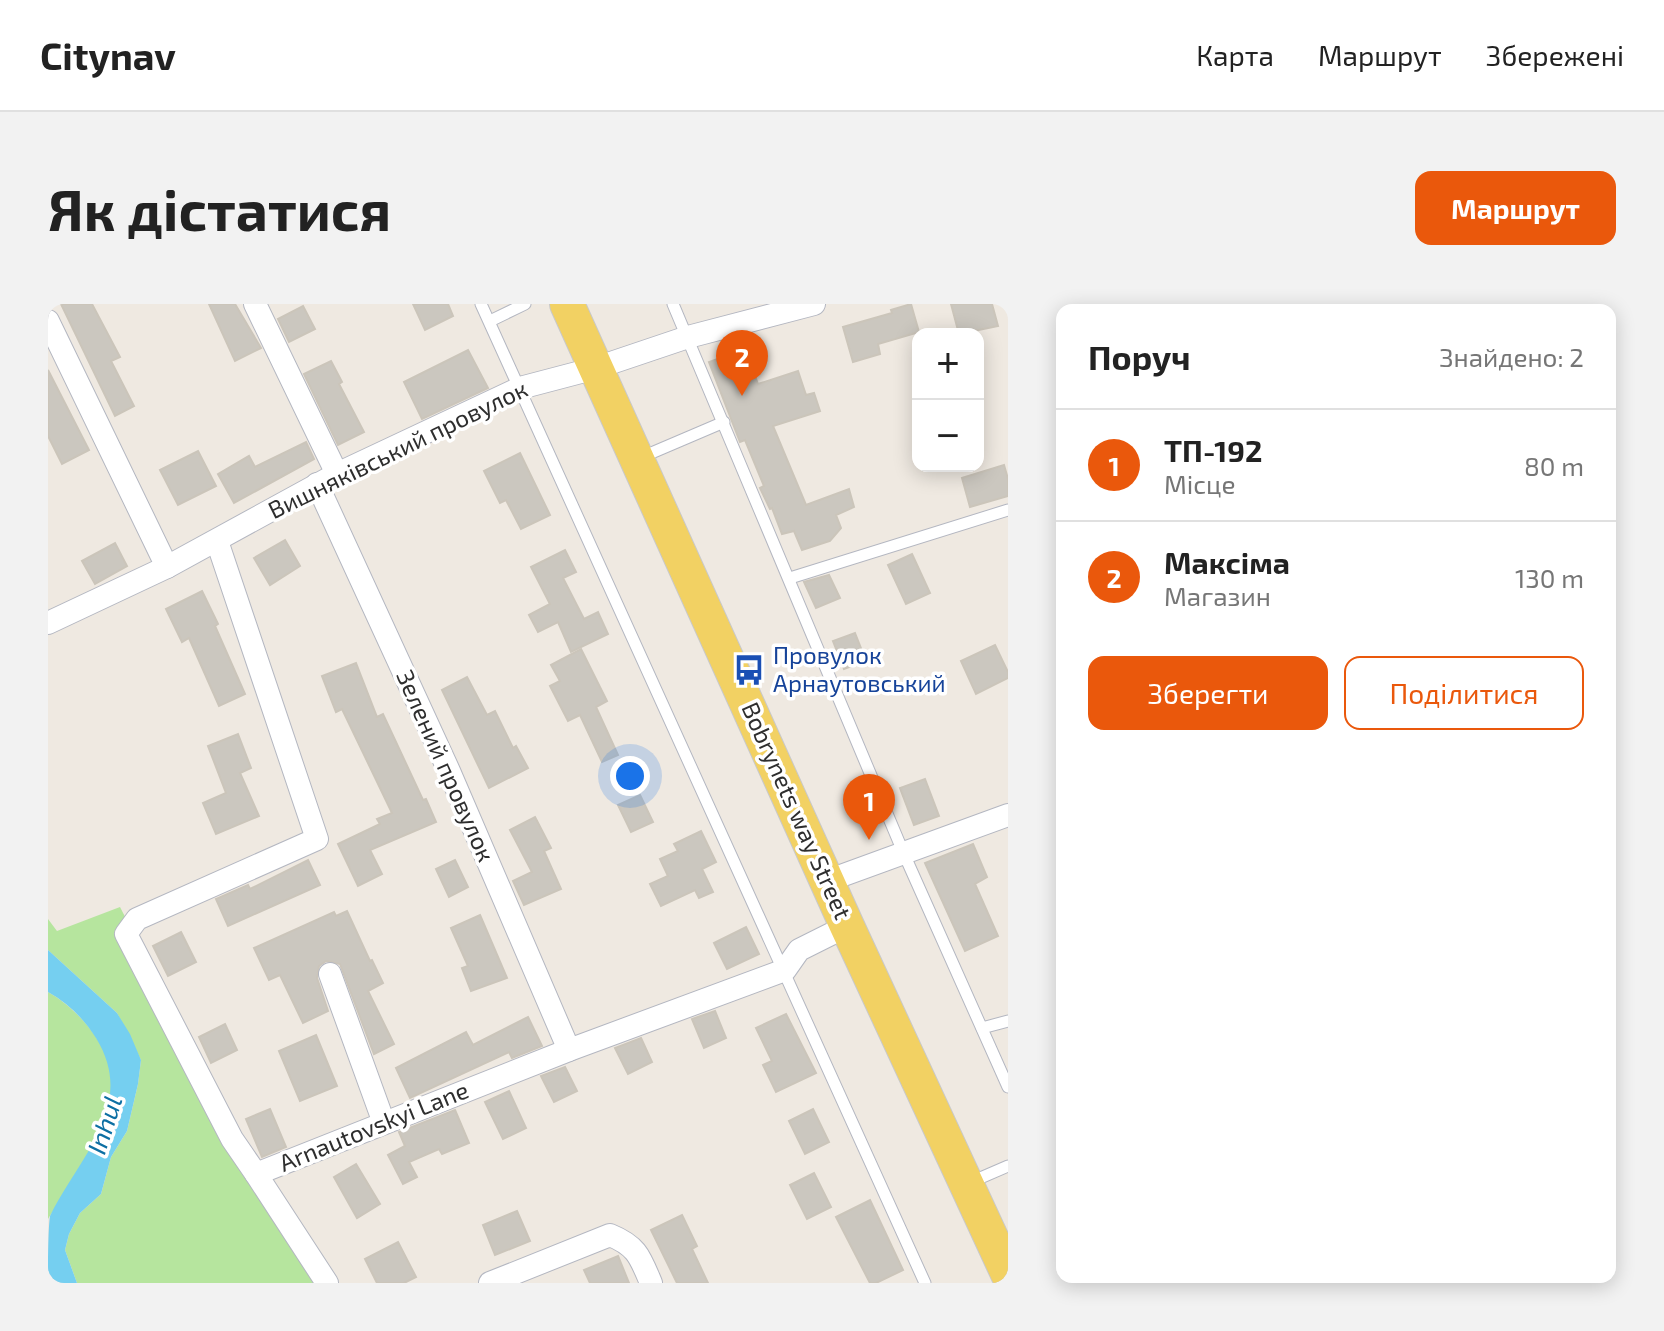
<!DOCTYPE html>
<html lang="uk">
<head>
<meta charset="utf-8">
<style>
	body { margin:0; font-family:"Exo 2",sans-serif; background:#f2f2f2; color:#222 }
	.controls { position:absolute; right:24px; top:24px; display:grid; overflow:hidden; border-radius:16px; box-shadow:0 4px 20px #0003 }
	.controls button { width:72px; height:72px; display:grid; place-items:center; padding:0; border:0; border-bottom:2px solid #e0e0e0; background:#fff; color:#222; font:40px sans-serif }
	.you { position:absolute; left:582px; top:472px; width:28px; height:28px; margin:-20px; border:6px solid #fff; border-radius:50%; background:#1a73e8; box-shadow:0 0 0 12px #1a73e833 }
	.badge { display:grid; place-items:center; width:52px; height:52px; border-radius:50%; background:#ea580c; color:#fff; font-size:26px; font-weight:700 }
	.pin { position:absolute; translate:-50% -66px; filter:drop-shadow(0 2px 4px #0008) }
	.pin::after { content:''; position:absolute; top:42px; width:28px; height:24px; background:inherit; clip-path:polygon(0 0,100% 0,50% 100%) }
	.list { margin:0; padding:0; list-style:none }
	h2 { display:flex; justify-content:space-between; align-items:center; height:104px; margin:0; padding:0 32px; font-size:34px }
	h2 small { font-size:26px; font-weight:400; color:#767676 }
	.list li { display:grid; grid-template-columns:52px 1fr auto; gap:24px; align-items:center; box-sizing:border-box; height:112px; padding:0 32px; border-top:2px solid #e0e0e0 }
	.list b { display:block; font-size:30px; white-space:nowrap }
	.list p { margin:0; font-size:26px; white-space:nowrap; color:#767676 }
	.list em { font-size:26px; font-style:normal; color:#767676 }
	.actions { display:flex; gap:16px; padding:24px 32px }
	.actions a { flex:1; padding:18px 0; border:2px solid #ea580c; border-radius:16px; text-align:center; font-size:28px; color:#ea580c }
	.actions .main { background:#ea580c; color:#fff }
	.map { position:relative; flex:none; width:960px; height:979px; overflow:hidden; border-radius:16px }
	header { display:flex; align-items:center; gap:48px; box-sizing:border-box; height:112px; padding:0 40px; background:#fff; border-bottom:2px solid #e0e0e0 }
	header strong { font-size:38px }
	nav { display:flex; gap:44px; margin-inline-start:auto; font-size:28px }
	.intro { display:flex; align-items:center; justify-content:space-between; box-sizing:border-box; height:192px; padding:0 48px }
	h1 { margin:0; font-size:56px }
	.button { padding:20px 36px; border-radius:16px; background:#ea580c; color:#fff; font-size:28px; font-weight:700 }
	main { display:flex; gap:48px; padding:0 48px }
	aside { flex:1; background:#fff; border-radius:16px; box-shadow:0 4px 20px #0003 }
	.map>svg:first-child { display:block }
	.green { fill:#b6e59e }
	.water { fill:#75cff0 }
	.building { fill:#cbc7bf; stroke:#cbc5ba; stroke-width:2 }
	.lines { fill:none; stroke-linecap:round; stroke-linejoin:round }
	.service-casing { stroke:#b4b7c1; stroke-width:13 }
	.minor-casing { stroke:#b4b7c1; stroke-width:24 }
	.primary-casing { stroke:#c9c9c9; stroke-width:36 }
	.service { stroke:#fff; stroke-width:11 }
	.minor { stroke:#fff; stroke-width:22 }
	.primary { stroke:#f2d163; stroke-width:34 }
	.labels { text-anchor:middle; stroke-width:7; stroke-linejoin:round; paint-order:stroke }
	.street-label { font-size:24px; fill:#2e2e2e; stroke:#fff }
	.transit-label { font-size:24px; fill:#164399; stroke:#fff; text-anchor:start }
	.water-label { font-size:26px; font-style:italic; fill:#0d6fa3; stroke:#fff }
</style>
</head>
<body>
<header>
<strong>Citynav</strong>
<nav><a>Карта</a><a>Маршрут</a><a>Збережені</a></nav>
</header>
<div class="intro"><h1>Як дістатися</h1><a class="button">Маршрут</a></div>
<main>
<div class="map">
<svg width="960" height="979" viewBox="0 0 960 979">
	<rect width="100%" height="100%" fill="#efe9e1"/>
	<g class="green">
		<path d="M72,603L178,809L278,979H29L17,946L21,930L32,909L53,890L63,853L79,827L90,780L93,756L69,709L0,646V615L9,627Z"/>
		<path d="M0,688C27,703 58,737 64,769C71,809 22,882 0,915Z"/>
	</g>
	<path class="water" d="M0,646L69,709L82,730L93,756L90,780L79,827L63,853L53,890L32,909L21,930L17,946L29,979H0C0,963 0,925 2,912C30,854 90,802 48,734C36,715 20,699 0,688Z"/>
	<g class="building">
		<path d="M13,0H44L72,53L63,57L86,102L67,112Z"/>
		<path d="M161,0H187L213,44L187,57Z"/>
		<path d="M365,0H400L405,12L377,26Z"/>
		<path d="M863,0L871,28L830,40L832,50L805,58L795,23L844,9L843,6Z"/>
		<path d="M903,0H944L950,22L911,30Z"/>
		<path d="M255,2L267,25L241,38L230,15Z"/>
		<path d="M697,45L710,80L750,67L758,91L766,89L772,107L725,122L758,201L801,185L806,203L788,211L793,224L782,237L754,246L746,227L734,230L724,204L722,205L712,184L716,182L697,136L692,138L661,58Z"/>
		<path d="M420,46L440,84L374,115L356,78Z"/>
		<path d="M283,57L294,78L291,80L316,128L290,141L256,70Z"/>
		<path d="M0,66L41,146L14,160L0,132Z"/>
		<path d="M258,138L266,155L186,199L170,170L201,152L207,163Z"/>
		<path d="M150,147L168,182L130,201L112,166Z"/>
		<path d="M472,149L502,211L473,225L458,196L452,199L436,167Z"/>
		<path d="M956,161L960,175V192L922,203L914,174Z"/>
		<path d="M237,236L252,262L222,281L206,254Z"/>
		<path d="M67,239L79,262L47,280L34,257Z"/>
		<path d="M517,246L528,268L515,274L536,315L550,308L560,330L523,348L510,318L490,328L481,311L502,300L483,263Z"/>
		<path d="M864,250L882,289L858,300L840,261Z"/>
		<path d="M781,271L792,294L768,304L756,278Z"/>
		<path d="M154,287L170,320L167,322L197,390L171,402L141,334L134,338L118,305Z"/>
		<path d="M807,329L818,357L796,365L785,337Z"/>
		<path d="M947,341L960,368V374L928,390L913,357Z"/>
		<path d="M533,345L559,397L548,403L570,451L554,458L532,411L520,417L502,382L512,377L503,361Z"/>
		<path d="M308,359L329,413L335,410L375,496L378,495L388,518L322,546L334,570L310,582L290,540L332,520L329,515L344,509L294,405L288,408L274,372Z"/>
		<path d="M419,373L439,411L447,407L465,444L468,442L480,464L441,484L394,386Z"/>
		<path d="M190,430L203,464L192,469L211,512L168,530L155,499L178,489L160,442Z"/>
		<path d="M877,475L891,512L866,521L852,484Z"/>
		<path d="M592,491L605,518L583,528L570,501Z"/>
		<path d="M487,513L503,544L496,547L513,585L476,601L465,577L484,568L462,526Z"/>
		<path d="M653,527L668,558L654,565L665,588L651,594L647,586L613,602L602,580L620,572L612,555L630,547L626,540Z"/>
		<path d="M925,540L939,573L927,580L950,632L917,647L877,559Z"/>
		<path d="M260,556L272,581L180,622L168,595L200,581L202,585Z"/>
		<path d="M407,556L420,583L401,593L388,565Z"/>
		<path d="M299,607L322,657L324,656L335,679L320,687L346,740L326,750L292,660L278,657L271,662L269,674L280,707L255,719L232,671L221,676L206,644L286,608L288,612Z"/>
		<path d="M432,611L459,674L423,687L414,664L420,662L403,624Z"/>
		<path d="M698,623L711,650L679,665L666,639Z"/>
		<path d="M133,628L148,658L120,672L105,642Z"/>
		<path d="M667,707L678,734L656,744L644,715Z"/>
		<path d="M738,710L768,769L728,788L715,761L724,757L708,724Z"/>
		<path d="M480,713L494,742L464,754L461,748L362,794L348,764L418,728L425,741Z"/>
		<path d="M177,720L189,746L163,759L151,733Z"/>
		<path d="M268,731L289,782L252,797L231,747Z"/>
		<path d="M593,734L604,758L580,770L567,744Z"/>
		<path d="M517,763L529,787L506,798L493,772Z"/>
		<path d="M461,787L478,824L455,835L437,798Z"/>
		<path d="M222,805L238,843L214,853L198,815Z"/>
		<path d="M765,805L781,838L757,850L741,817Z"/>
		<path d="M407,806L421,839L394,850L391,845L361,858L369,873L355,880L340,851L357,842L351,828Z"/>
		<path d="M308,860L332,900L309,914L286,873Z"/>
		<path d="M766,869L783,903L759,915L742,881Z"/>
		<path d="M822,896L855,966L828,979H822L788,913Z"/>
		<path d="M469,907L482,937L447,951L435,921Z"/>
		<path d="M634,911L649,942L644,945L660,979H629L603,926Z"/>
		<path d="M350,938L368,973L356,979H329L317,955Z"/>
		<path d="M570,952L581,979H542L536,966Z"/>
	</g>
	<g class="lines">
		<defs>
			<g id="service">
				<path d="M433,0L877,979"/>
				<path d="M625,0L856,550L960,783"/>
				<path d="M442,17L477,0"/>
				<path d="M594,153L676,118"/>
				<path d="M742,274L960,206"/>
				<path d="M934,724L960,717"/>
				<path d="M923,878L960,862"/>
			</g>
			<g id="minor">
				<path d="M207,0L289,170"/>
				<path d="M0,17L119,263"/>
				<path d="M269,180L401,467L521,746"/>
				<path d="M169,237L269,535L89,615L78,630L184,835L208,870L521,746L737,666L751,646L799,622"/>
				<path d="M0,319L119,263L289,170L472,84L548,64L640,33L766,0"/>
				<path d="M779,577L960,511"/>
				<path d="M282,670L336,819"/>
				<path d="M208,870L279,979"/>
				<path d="M442,979L562,931C589,942 592,953 603,979"/>
			</g>
			<path id="primary" d="M519,0L799,622L960,970"/>
		</defs>
		<use href="#service" class="service-casing"/>
		<use href="#minor" class="minor-casing"/>
		<use href="#primary" class="primary-casing"/>
		<use href="#service" class="service"/>
		<use href="#minor" class="minor"/>
		<use href="#primary" class="primary"/>
	</g>
	<defs>
		<symbol id="bus-bare" viewBox="-9 -9 18 18"><path d="M-5-6H5V4H4V6H2V4H-2V6H-4V4H-5ZM-3.5-4V0h7V-4ZM-3.5 1.2v1.5H-2V1.2ZM2 1.2v1.5H3.5V1.2Z" fill="#1a4fb4" stroke="#fff" stroke-width="2.5" paint-order="stroke"/></symbol>
	</defs>
	<g fill-rule="evenodd">
		<use href="#bus-bare" x="679" y="344" width="44" height="44"/>
	</g>
	<g class="labels">
		<g class="street-label">
			<text transform="translate(350 146) rotate(-26)" y="8">Вишняківський провулок</text>
			<text transform="translate(397 462) rotate(66)" y="8">Зелений провулок</text>
			<text transform="translate(748 507) rotate(66)" y="8">Bobrynets way Street</text>
			<text transform="translate(326 823) rotate(-22)" y="8">Arnautovskyi Lane</text>
		</g>
		<g class="transit-label">
			<text x="725" y="360">Провулок<tspan x="725" dy="28">Арнаутовський</tspan></text>
		</g>
		<g class="water-label">
			<text transform="translate(57 821) rotate(-72)" y="9">Inhul</text>
		</g>
	</g>
</svg>
<div class="controls">
<button>+</button>
<button>−</button>
</div>
<div class="you"></div>
<div class="pin badge" style="left:821px;top:536px">1</div>
<div class="pin badge" style="left:694px;top:92px">2</div>
</div>
<aside>
<h2>Поруч<small>Знайдено: 2</small></h2>
<ul class="list">
<li><span class="badge">1</span><div><b>ТП-192</b><p>Місце</p></div><em>80 m</em></li>
<li><span class="badge">2</span><div><b>Максіма</b><p>Магазин</p></div><em>130 m</em></li>
</ul>
<div class="actions"><a class="main">Зберегти</a><a>Поділитися</a></div>
</aside>
</main>
</body>
</html>
